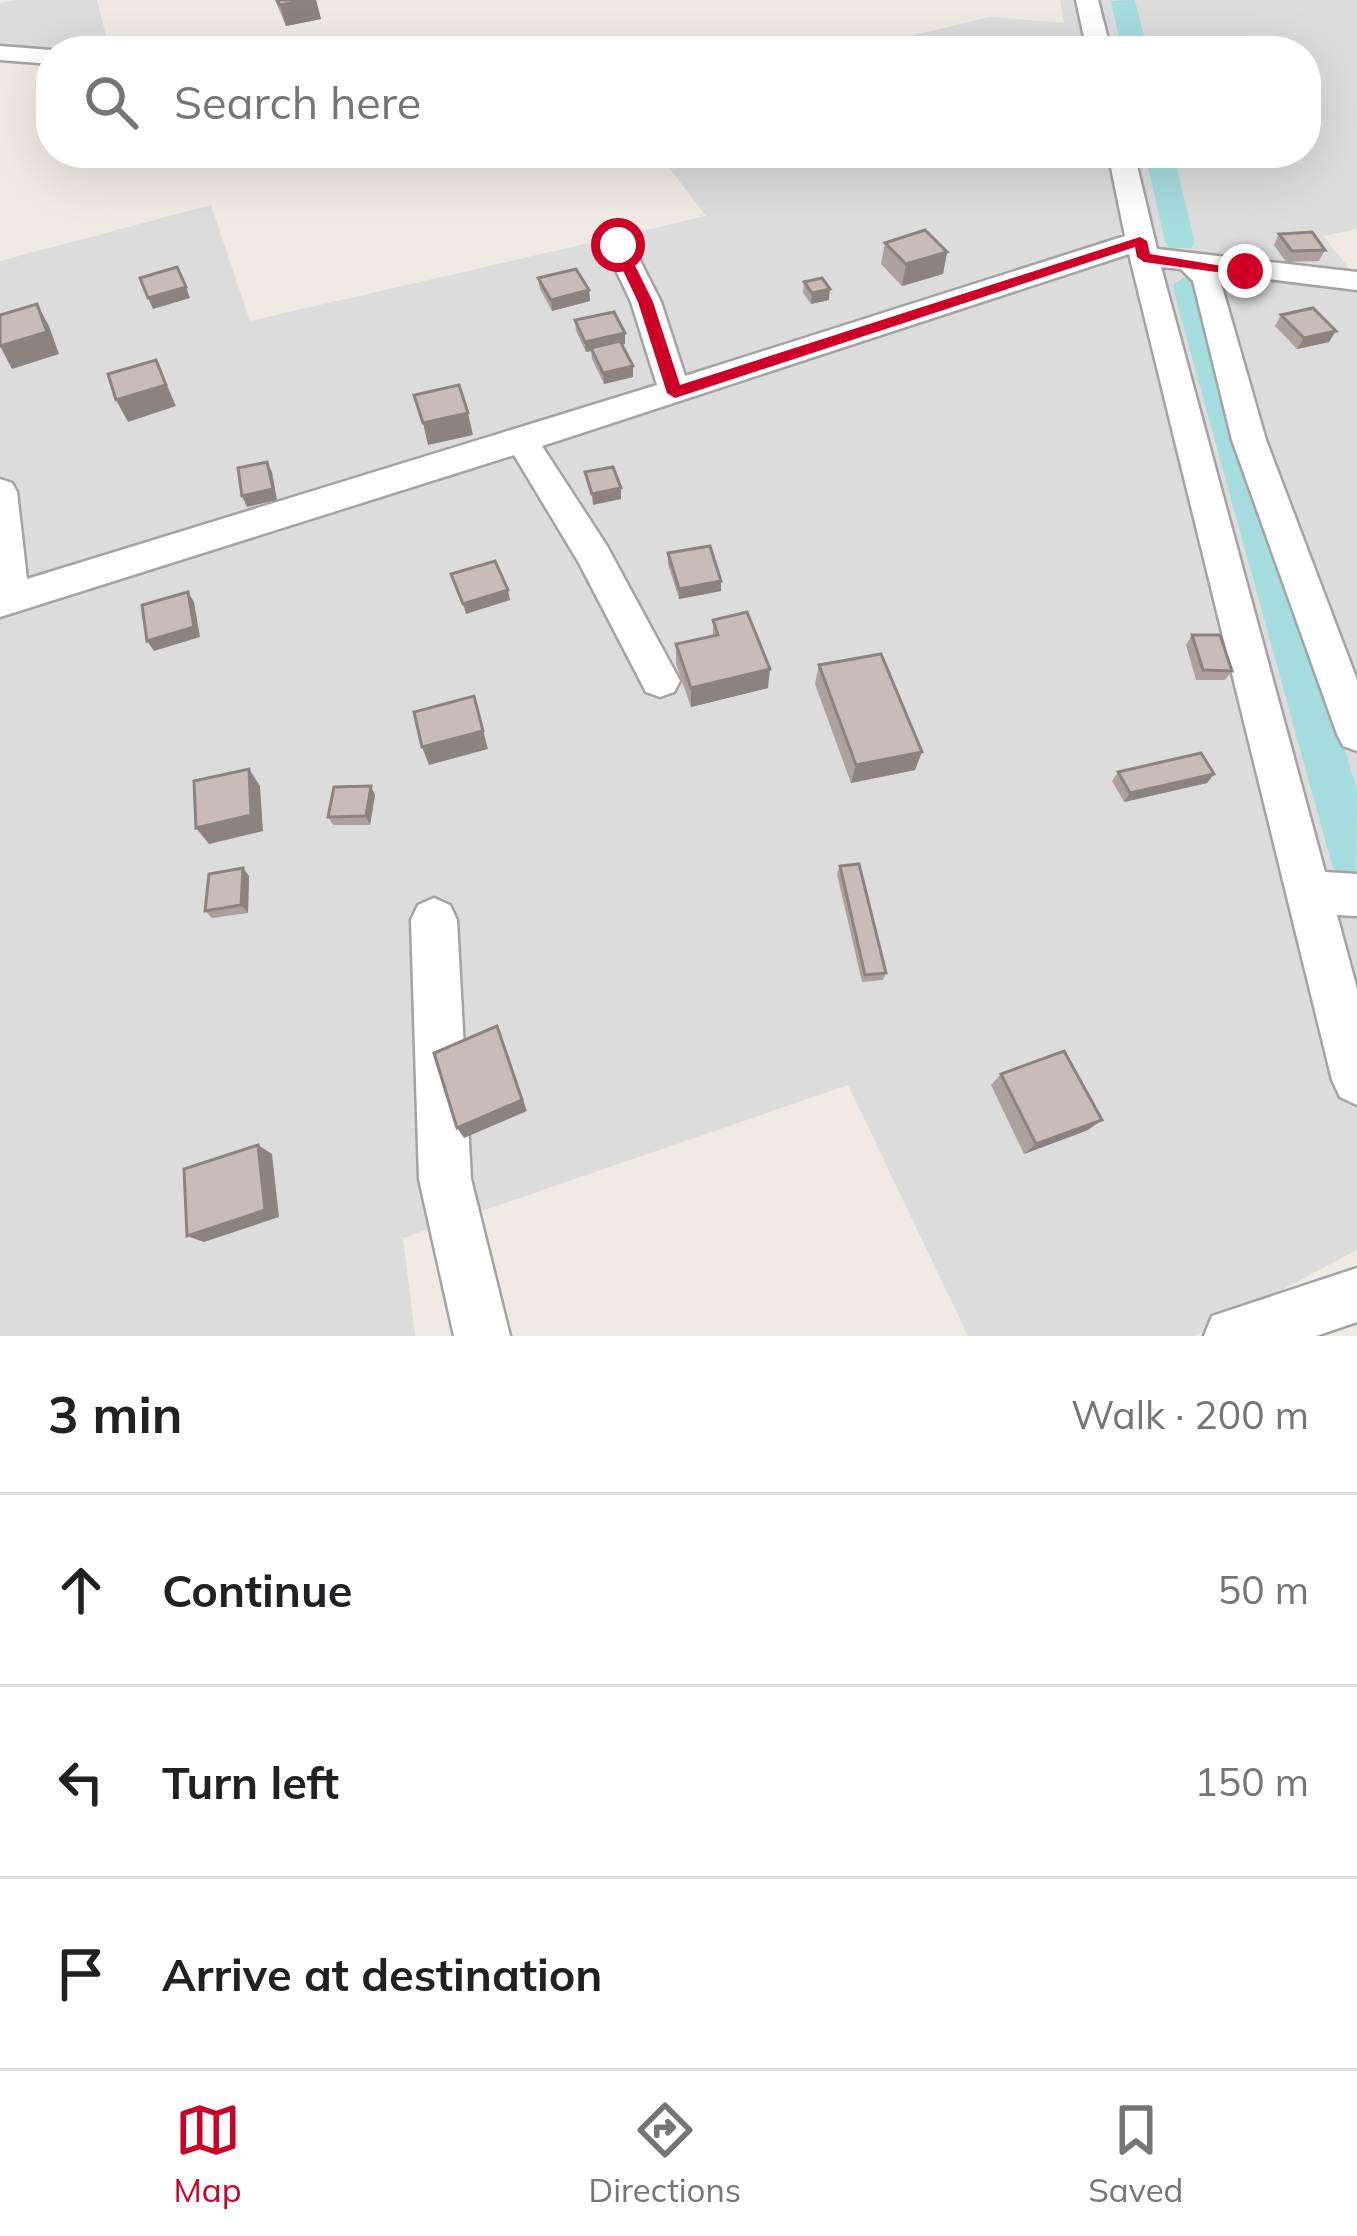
<!DOCTYPE html>
<html lang="en">
<head>
<meta charset="utf-8">
<style>
	body { margin:0; font-family:Mulish,sans-serif; background:#f6f6f6; color:#202124 }
	.stop { position:absolute; width:36px; height:36px; margin:-27px; border:9px solid #ce0028; border-radius:50%; background:#fff }
	.stop.end { background:#ce0028; border-color:#fff; box-shadow:0 3px 12px #0008 }
	.list { margin:0; padding:0; list-style:none }
	h2 { display:flex; justify-content:space-between; align-items:center; height:156px; margin:0; padding:0 48px; font-size:51px }
	h2 small { font-size:39px; font-weight:400; color:#757577 }
	.list li { display:grid; grid-template-columns:78px 1fr auto; gap:36px; align-items:center; box-sizing:border-box; height:192px; padding:0 48px; border-top:3px solid #e0e0e0 }
	.list b { display:block; font-size:45px; white-space:nowrap }
	.list em { font-size:39px; font-style:normal; color:#757577 }
	.icon { flex:none; width:66px; height:66px; fill:none; stroke:currentColor; stroke-width:2; stroke-linecap:round; stroke-linejoin:round }
	.map { position:relative; flex:none; width:1357px; height:1336px; overflow:hidden }
	.search { position:absolute; background:#fff; box-shadow:0 12px 48px #0002; left:36px; right:36px; top:36px; height:132px; display:flex; align-items:center; gap:30px; box-sizing:border-box; padding:0 42px; border-radius:48px; color:#757577; font-size:45px }
	.sheet { height:732px; background:#fff }
	nav { display:flex; justify-content:space-around; align-items:center; box-sizing:border-box; height:168px; border-top:3px solid #e0e0e0; background:#fff; font-size:33px; color:#757577 }
	nav a { display:grid; justify-items:center; gap:6px }
	nav .on { color:#ce0028 }
	.map>svg:first-child { display:block }
	.residential { fill:#dddcdc }
	.lines { fill:none; stroke-linecap:round; stroke-linejoin:round }
	.canal { fill:#a5dcde; fill-rule:evenodd }
	.street-casing { stroke:#a3a3a3; stroke-width:5 }
	.street { fill:#fff; fill-rule:evenodd }
	.wall { fill:#aca19e }
	.shaded-wall { fill:#8c8381 }
	.building { fill:#c8bbb8; stroke:#8c8381; stroke-width:3 }
	.route { fill:#ce0028 }
</style>
</head>
<body>
<div class="map">
<svg width="1357" height="1336" viewBox="0 0 1357 1336">
	<rect width="100%" height="100%" fill="#f0eae5"/>
	<g class="residential">
		<path d="M16,0H97L110,51L0,47V3Z"/>
		<path d="M1060,0H1357V229L1323,236L1357,278V1250L1194,1336H968L848,1085L403,1238L415,1336H0V261L211,205L250,321L706,216L658,153H1306V51H846L990,17L1064,23Z"/>
	</g>
	<g class="lines">
		<g class="canal">
			<path d="M1134,0L1135,1L1148,51H1122L1111,1Z"/>
			<path d="M1145,153H1173L1195,242L1191,248H1169L1165,242Z"/>
			<path d="M1188,275L1204,285L1357,790L1356,887L1339,880L1332,865L1172,285Z"/>
		</g>
		<defs>
			<g id="street">
				<path d="M1076,0H1098L1111,51H1087Z"/>
				<path d="M0,46L51,50L55,51H51V64L0,60Z"/>
				<path d="M1108,153H1134L1157,249L1357,272V290L1218,273L1266,440L1357,680V751L1343,746L1337,734L1232,440L1193,281L1181,269L1161,267L1325,872L1357,874V916L1337,915L1357,989V1105L1340,1097L1332,1080L1129,254L542,446L607,546L680,681L674,692L660,697L646,692L579,563L514,455L0,617V479L12,483L17,492L27,579L657,385L631,302L604,245L608,239H628L632,245L661,302L685,376L1125,236Z"/>
				<path d="M434,898L450,905L457,920L471,1179L510,1336H454L419,1179L411,920L418,905Z"/>
				<path d="M1357,1268V1322L1316,1336H1204L1212,1316Z"/>
			</g>
		</defs>
		<use href="#street" class="street-casing"/>
		<use href="#street" class="street"/>
	</g>
	<g class="wall">
		<path d="M275,0H316L321,19L286,26Z"/>
		<rect x="884" y="153" width="26" height="2"/>
		<path d="M1279,234L1325,250L1319,261L1286,262L1274,245Z"/>
		<path d="M885,243L947,252L943,274L902,286L881,264Z"/>
		<path d="M538,278L589,290L590,301L552,311L540,289Z"/>
		<path d="M804,282L829,300L811,304L803,293Z"/>
		<path d="M1281,315L1329,342L1297,349L1275,326Z"/>
		<path d="M575,320L625,344H622L633,366V377L604,384L592,359L591,351L586,352L576,331Z"/>
		<path d="M668,553L721,591L679,599L668,564Z"/>
		<path d="M713,620L768,688L691,707L676,664V644L713,636Z"/>
		<path d="M1192,635L1232,671L1225,680H1196L1186,645Z"/>
		<path d="M819,665L915,770L851,783L815,684Z"/>
		<path d="M1118,772L1214,774L1207,783L1124,802L1112,781Z"/>
		<path d="M375,795L370,825H333L328,817Z"/>
		<path d="M840,866L886,973L883,980L862,982L837,874Z"/>
		<path d="M243,868L249,876L248,913L212,918L205,911Z"/>
		<path d="M1001,1074L1088,1130L1024,1154L991,1085Z"/>
	</g>
	<g class="shaded-wall">
		<path d="M309,0H316L321,19L286,26L280,5Z"/>
		<path d="M947,252L943,274L902,286L906,264Z"/>
		<path d="M186,287L190,298L153,309L148,298Z"/>
		<path d="M830,289L829,300L811,304L812,293Z"/>
		<path d="M589,290L590,301L552,311L551,300Z"/>
		<path d="M37,304L49,326L59,354L12,369L0,346Z"/>
		<path d="M1336,331L1329,342L1297,349L1304,338Z"/>
		<path d="M625,333V344L586,352L585,342Z"/>
		<path d="M156,360L176,406L128,422L116,400Z"/>
		<path d="M633,366V377L604,384L603,373Z"/>
		<path d="M468,413L473,435L428,445L423,423Z"/>
		<path d="M267,462L272,472L277,500L247,507L242,496Z"/>
		<path d="M621,488V499L593,505L592,494Z"/>
		<path d="M721,581V591L679,599V589Z"/>
		<path d="M508,590L510,600L466,614L463,604Z"/>
		<path d="M188,592L194,602L200,637L154,651L147,641Z"/>
		<path d="M770,669L768,688L691,707V688Z"/>
		<path d="M474,696L488,749L429,765L422,747Z"/>
		<path d="M922,752L915,770L851,783L856,765Z"/>
		<path d="M249,769L260,786L263,831L209,844L196,828Z"/>
		<path d="M1214,774L1207,783L1124,802L1130,793Z"/>
		<path d="M371,786L375,795L370,825L366,816Z"/>
		<path d="M243,868L249,876L248,913L241,905Z"/>
		<path d="M497,1026L527,1111L464,1138L457,1128Z"/>
		<path d="M1102,1120L1088,1130L1024,1154L1036,1144Z"/>
		<path d="M258,1145L272,1154L279,1217L204,1242L187,1236Z"/>
	</g>
	<g class="building">
		<path d="M277,0H309L280,5Z"/>
		<path d="M1245,39L1256,51H1218L1209,42Z"/>
		<path d="M913,42L918,51H893L890,43Z"/>
		<path d="M925,230L947,252L906,264L885,243Z"/>
		<path d="M1312,232L1325,250L1292,251L1279,234Z"/>
		<path d="M177,267L186,287L148,298L140,278Z"/>
		<path d="M576,269L589,290L551,300L538,278Z"/>
		<path d="M822,278L830,289L812,293L804,282Z"/>
		<path d="M37,304L47,332L0,346V315Z"/>
		<path d="M1313,308L1336,331L1304,338L1281,315Z"/>
		<path d="M614,312L625,333L585,342L575,320Z"/>
		<path d="M620,341L633,366L603,373L591,348Z"/>
		<path d="M156,360L166,385L116,400L108,374Z"/>
		<path d="M459,385L468,413L423,423L414,395Z"/>
		<path d="M267,462L273,489L242,496L238,468Z"/>
		<path d="M613,467L621,488L592,494L585,472Z"/>
		<path d="M710,546L721,581L679,589L668,553Z"/>
		<path d="M495,561L508,590L463,604L451,574Z"/>
		<path d="M188,592L194,627L147,641L142,605Z"/>
		<path d="M747,612L770,669L691,688L676,644L718,635L713,620Z"/>
		<path d="M1192,635H1220L1232,671L1203,670Z"/>
		<path d="M881,654L922,752L856,765L819,665Z"/>
		<path d="M474,696L483,731L422,747L414,712Z"/>
		<path d="M1201,753L1214,774L1130,793L1118,772Z"/>
		<path d="M249,769L251,815L196,828L194,781Z"/>
		<path d="M371,786L366,816L328,817L334,787Z"/>
		<path d="M859,864L886,973L865,975L840,866Z"/>
		<path d="M243,868L241,905L205,911L209,874Z"/>
		<path d="M497,1026L522,1100L457,1128L434,1053Z"/>
		<path d="M1064,1051L1102,1120L1036,1144L1001,1074Z"/>
		<path d="M258,1145L265,1210L187,1236L184,1169Z"/>
	</g>
	<path class="route" d="M1140,237L1147,241L1150,254L1252,271L1245,276L1144,262L1137,257L1135,247L675,398L667,393L638,302L611,245L618,241L625,245L653,302L680,385Z"/>
</svg>
<div class="stop" style="left:618px;top:245px"></div>
<div class="stop end" style="left:1245px;top:271px"></div>
<div class="search"><svg class="icon" aria-label="search" viewBox="0 0 24 24"><circle cx="10" cy="10" r="6"/><path d="M15 15l6 6"/></svg>Search here</div>
</div>
<section class="sheet">
<h2>3 min<small>Walk · 200 m</small></h2>
<ul class="list">
<li><svg class="icon" aria-label="ahead" viewBox="0 0 24 24"><path d="M12 20V5M6 11l6-6 6 6"/></svg><div><b>Continue</b></div><em>50 m</em></li>
<li><svg class="icon" aria-label="left" viewBox="0 0 24 24"><path d="M17 20v-9H6M10 6l-5 5 5 5"/></svg><div><b>Turn left</b></div><em>150 m</em></li>
<li><svg class="icon" aria-label="arrive" viewBox="0 0 24 24"><path d="M6 21V4h12l-3 4 3 4H6"/></svg><div><b>Arrive at destination</b></div></li>
</ul>
</section>
<nav>
<a class="on"><svg class="icon" aria-label="map" viewBox="0 0 24 24"><path d="M3 6l6-2 6 2 6-2v14l-6 2-6-2-6 2zM9 4v14M15 6v14"/></svg>Map</a>
<a><svg class="icon" aria-label="directions" viewBox="0 0 24 24"><path d="M12 3l9 9-9 9-9-9zM9 14v-3h6M13 9l2 2-2 2"/></svg>Directions</a>
<a><svg class="icon" aria-label="saved" viewBox="0 0 24 24"><path d="M7 4h10v16l-5-4-5 4z"/></svg>Saved</a>
</nav>
</body>
</html>
